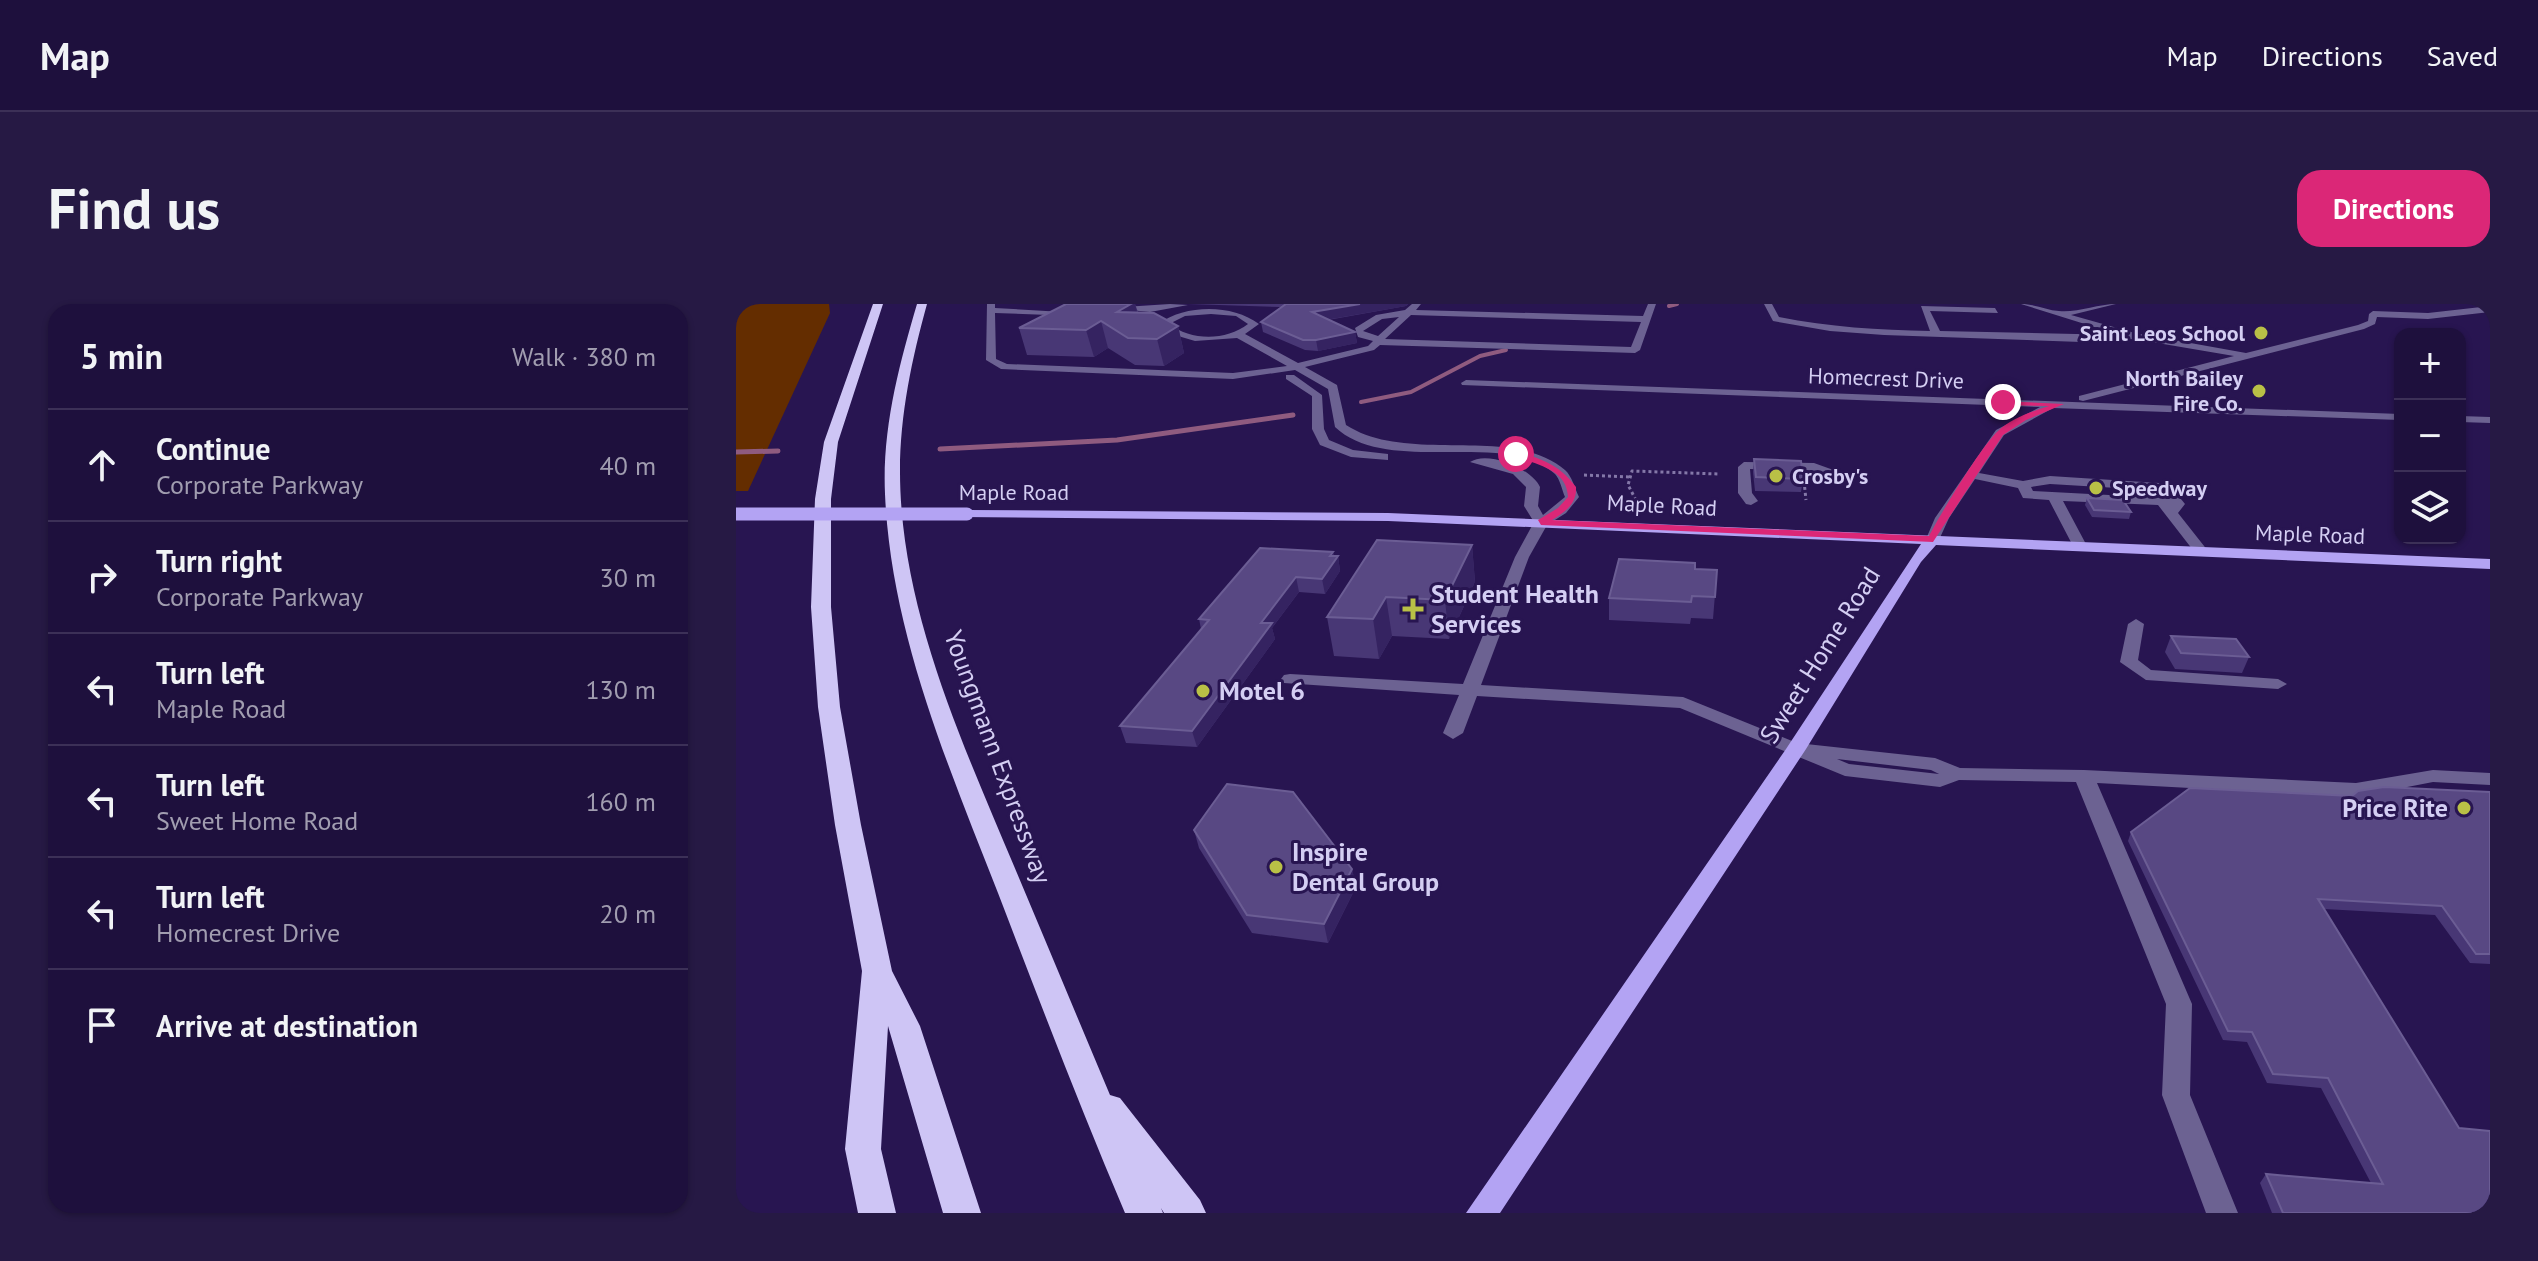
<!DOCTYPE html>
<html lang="en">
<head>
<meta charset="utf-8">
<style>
	body { margin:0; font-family:"PT Sans",sans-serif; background:#261944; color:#f1f3f6 }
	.controls { position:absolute; right:24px; top:24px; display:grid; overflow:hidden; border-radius:16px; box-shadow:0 2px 6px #0004 }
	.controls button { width:72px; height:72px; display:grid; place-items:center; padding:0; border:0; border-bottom:2px solid #3c3057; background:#1e103d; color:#f1f3f6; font:40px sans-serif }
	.stop { position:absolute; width:24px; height:24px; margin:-18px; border:6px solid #db2777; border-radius:50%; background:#fff }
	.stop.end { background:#db2777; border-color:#fff; box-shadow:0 2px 8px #0008 }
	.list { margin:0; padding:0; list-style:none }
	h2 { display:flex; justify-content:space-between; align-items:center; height:104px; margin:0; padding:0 32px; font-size:34px }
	h2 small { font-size:26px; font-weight:400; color:#a19db0 }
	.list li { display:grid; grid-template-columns:52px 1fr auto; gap:24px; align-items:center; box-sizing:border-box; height:112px; padding:0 32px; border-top:2px solid #3c3057 }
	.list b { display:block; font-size:30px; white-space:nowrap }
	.list p { margin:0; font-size:26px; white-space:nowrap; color:#a19db0 }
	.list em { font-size:26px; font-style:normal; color:#a19db0 }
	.icon { flex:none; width:44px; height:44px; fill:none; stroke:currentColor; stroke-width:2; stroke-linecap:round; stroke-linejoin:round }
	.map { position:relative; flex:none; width:1754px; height:909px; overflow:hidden; border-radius:24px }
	header { display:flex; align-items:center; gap:48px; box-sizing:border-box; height:112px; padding:0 40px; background:#1e103d; border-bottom:2px solid #3c3057 }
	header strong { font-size:38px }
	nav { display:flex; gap:44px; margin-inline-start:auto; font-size:28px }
	.intro { display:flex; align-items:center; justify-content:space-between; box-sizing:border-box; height:192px; padding:0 48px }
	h1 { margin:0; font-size:56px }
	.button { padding:20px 36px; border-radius:24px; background:#db2777; color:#fff; font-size:28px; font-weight:700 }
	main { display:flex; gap:48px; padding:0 48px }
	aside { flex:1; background:#1e103d; border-radius:24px; box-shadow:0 2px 6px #0004 }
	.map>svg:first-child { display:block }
	.green { fill:#642d00 }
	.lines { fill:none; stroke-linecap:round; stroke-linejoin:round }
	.stream-far1 { stroke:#8f5b7f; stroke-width:4 }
	.stream { stroke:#8f5b7f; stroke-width:5 }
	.path { stroke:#8478a8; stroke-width:3; stroke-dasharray:3 3; stroke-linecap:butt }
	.minor { fill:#6c6292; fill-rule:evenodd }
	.major { fill:#b3a3f3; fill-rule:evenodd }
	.highway { fill:#cec5f5; fill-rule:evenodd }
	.major-bridge { stroke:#b3a3f3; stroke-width:13 }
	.wall { fill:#483775 }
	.shaded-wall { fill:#352361 }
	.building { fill:#584883; stroke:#6b5d94; stroke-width:2 }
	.route { fill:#db2777 }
	.poi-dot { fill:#b9c046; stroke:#281551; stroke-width:3 }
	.labels { text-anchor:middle; stroke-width:6; stroke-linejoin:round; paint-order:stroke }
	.far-poi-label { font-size:22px; font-weight:bold; fill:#d4cef3; stroke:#281551; text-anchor:end }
	.far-street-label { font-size:22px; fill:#d4cef3; stroke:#281551 }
	.poi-label { font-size:26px; font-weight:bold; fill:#d4cef3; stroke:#281551; text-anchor:start }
	.street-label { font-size:26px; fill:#d4cef3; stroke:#281551 }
</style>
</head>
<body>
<header>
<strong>Map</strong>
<nav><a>Map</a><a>Directions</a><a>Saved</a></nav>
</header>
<div class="intro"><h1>Find us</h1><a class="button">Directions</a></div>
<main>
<aside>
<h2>5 min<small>Walk · 380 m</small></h2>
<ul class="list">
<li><svg class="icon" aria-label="ahead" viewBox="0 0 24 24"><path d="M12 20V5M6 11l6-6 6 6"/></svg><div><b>Continue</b><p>Corporate Parkway</p></div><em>40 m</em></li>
<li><svg class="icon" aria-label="right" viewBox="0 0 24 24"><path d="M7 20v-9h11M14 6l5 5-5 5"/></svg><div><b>Turn right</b><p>Corporate Parkway</p></div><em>30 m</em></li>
<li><svg class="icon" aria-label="left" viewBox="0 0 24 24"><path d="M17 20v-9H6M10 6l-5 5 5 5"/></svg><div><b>Turn left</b><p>Maple Road</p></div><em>130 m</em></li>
<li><svg class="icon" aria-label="left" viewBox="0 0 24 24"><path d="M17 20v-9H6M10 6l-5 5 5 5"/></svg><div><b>Turn left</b><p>Sweet Home Road</p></div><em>160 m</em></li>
<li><svg class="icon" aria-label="left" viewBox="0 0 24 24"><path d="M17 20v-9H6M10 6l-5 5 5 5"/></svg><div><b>Turn left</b><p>Homecrest Drive</p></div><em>20 m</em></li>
<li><svg class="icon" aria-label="arrive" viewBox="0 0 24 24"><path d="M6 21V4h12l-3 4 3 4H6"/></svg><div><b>Arrive at destination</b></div></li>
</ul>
</aside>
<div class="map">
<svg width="1754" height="909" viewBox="0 0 1754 909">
	<rect width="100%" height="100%" fill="#281551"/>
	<path class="green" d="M0,0H93L94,9L12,187H0Z"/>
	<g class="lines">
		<g class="stream-far1">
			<path d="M933,2L941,0"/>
			<path d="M625,98L675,88L744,52L770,46"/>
		</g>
		<g class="stream">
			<path d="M204,145L381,136L557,111"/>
			<path d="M0,148L42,147"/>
		</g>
		<g class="path">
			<path d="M848,171L894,173"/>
			<path d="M1068,177L1070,196"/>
			<path d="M900,196L892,181L896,167L982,170"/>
		</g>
		<g class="minor">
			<path d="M251,0H259V4L344,9L340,12L259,9L260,55L271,60L497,69L551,62L501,34L459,37L432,29L422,20C450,0 496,0 523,20L509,30L562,59L632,42L637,37L622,33L619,24L640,11L669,6L676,0H685L680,6L907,12L912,0H920L904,46L899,49L644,41L638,46L569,63L601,81L610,121C672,161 775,120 829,166C836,172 839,185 843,193L830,209L811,221L793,253L745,381L947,393L1061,439L1199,454L1224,464L1348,466L1620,479L1697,466L1754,469V481L1697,478L1620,493L1361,479L1456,700L1454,791L1502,909H1470L1426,791L1430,700L1340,478L1223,476L1204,483L1109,472L944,404L741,392L727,429L717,435L707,429L723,391L548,379L545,375L548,371L554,370L727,380L779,253L798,218L788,202L790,183L777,170L734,158C751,146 795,164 804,183L802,202L807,211L829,193C826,186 824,175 819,170C770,124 652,173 599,123L592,85L559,66L497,75L265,65L250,56ZM475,10L500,12L512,20C490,37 455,37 433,20L449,12ZM675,11L905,18L895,43L649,35ZM663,13L642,32L627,27L646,15ZM1101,455L1195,466L1203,470L1113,460Z"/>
			<path d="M434,0L452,1L414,8L372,4Z"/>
			<path d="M1028,0H1036L1043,13C1093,23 1143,26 1194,27L1185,2L1259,4L1262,9L1194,7L1204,27L1384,31L1285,0C1299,0 1310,6 1323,7C1340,9 1362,0 1380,0L1335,11L1399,29L1510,49L1622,21L1632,17L1633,10L1637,7L1692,9L1754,2V8L1692,15L1641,13L1639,20L1628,25L1347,97L1343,96V92L1498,52L1398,35L1345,38L1148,31L1094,27L1037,17Z"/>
			<path d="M550,71H558L586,91L588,125L593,136L617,146L652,150V156L615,153L584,141L576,125V92L550,75Z"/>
			<path d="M730,76L1664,110V116L1317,104L1268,131L1243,169L1287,177L1314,172L1423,179C1434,185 1441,189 1449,200L1442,209L1472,247L1465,251L1460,250L1422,201L1327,197L1351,242L1344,246L1337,242L1313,196L1287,194L1282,184L1239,175L1213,214L1202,238L1197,239L1190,235L1199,214L1260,126L1304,103L726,81L725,79ZM1314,180L1415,186L1430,194L1297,187L1295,183Z"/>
			<path d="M1724,112L1754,113V119L1724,118Z"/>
			<path d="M1008,158L1078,159L1103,168L1097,172L1078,167L1014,165L1016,189L1022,197L1015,201L1010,200L1002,189V163Z"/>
			<path d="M1400,315L1408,320L1402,356L1415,366L1542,375L1551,380L1542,385L1410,376L1384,358L1392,320Z"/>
		</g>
		<path class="major" d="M231,206L652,209L1754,255V265L1200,241L1185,258L1070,445L764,909H730L1050,445L1185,240L652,217L226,213L224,210Z"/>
		<g class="highway">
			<path d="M137,0H147L102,138L95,195V303L104,403L125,521L156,667L184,722L245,909H207L152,722L145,845L160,909H122L109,845L126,667L99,521L82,403L75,303L79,195L88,138Z"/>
			<path d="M181,0H191C176,54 164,111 164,167C164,304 226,438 278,562C310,638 342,715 374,791L384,794L464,896L470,909H428L425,904L427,909H389C344,803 303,696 262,589C212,461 155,329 149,190C146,125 163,61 181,0Z"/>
		</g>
		<path class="major-bridge" d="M0,210H231"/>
	</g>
	<g class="wall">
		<path d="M399,0L402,8L442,22L448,49L428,62L399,61L372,44L358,53L291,51L283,24Z"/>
		<path d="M452,0H672L670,2L592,16L619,28L621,39L582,47L569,46L527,28L525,18L545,3Z"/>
		<path d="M1018,155L1067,175L1065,188L1019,187L1017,168Z"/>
		<path d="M1351,194L1395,208L1393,215L1356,213L1349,201Z"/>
		<path d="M736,241L739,278L713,335L656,332L643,355L598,352L591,313Z"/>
		<path d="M597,248L598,252H602L604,267L589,290L563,288L536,324L539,335L461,443L390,439L384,422L465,325L463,315Z"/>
		<path d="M959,265L981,266L977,315L955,314L954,320L873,316V294Z"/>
		<path d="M1435,332L1513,353L1506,369L1439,365L1429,348Z"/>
		<path d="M1754,488V660L1734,659L1699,611L1588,605L1754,909H1536L1524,879L1530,870L1635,879L1585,784L1531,779L1511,738L1487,736L1392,537L1395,528L1616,492Z"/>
		<path d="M458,526L616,565L620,583L592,639L516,629L463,544Z"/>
	</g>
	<g class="shaded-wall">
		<path d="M395,0H399L405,23L381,8Z"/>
		<path d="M624,0H672L670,2L578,18L576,8Z"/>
		<path d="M365,17L372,44L358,53L350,26Z"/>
		<path d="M442,22L448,49L428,62L421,35Z"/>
		<path d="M619,28L621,39L582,47L580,36Z"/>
		<path d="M736,241L739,278L713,335L709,296Z"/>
		<path d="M597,248L598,257L602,252L604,267L589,290L586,275L594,252Z"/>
		<path d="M560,273L563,288L536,324L539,335L461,443L456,427L525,319Z"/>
		<path d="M650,293L656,332L643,355L637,315Z"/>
		<path d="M616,565L620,583L592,639L588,620Z"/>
	</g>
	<g class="building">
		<path d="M330,0H395L381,8L418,9L442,22L421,35L392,34L365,17L350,26L283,24Z"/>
		<path d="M550,0H624L576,8L619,28L580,36H567L525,18Z"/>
		<path d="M1018,155L1065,157L1067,175L1020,173Z"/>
		<path d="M1351,194L1387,196L1395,208L1358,206Z"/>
		<path d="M641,236L736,241L709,296L650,293L637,315L591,313Z"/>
		<path d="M524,244L597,248L594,252H602L586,275L560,273L525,319H536L456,427L384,422L473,316L463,315Z"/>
		<path d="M883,255L959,259V265L981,266L979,293L956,292L955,298L873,294Z"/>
		<path d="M1435,332L1500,335L1513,353L1445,349Z"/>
		<path d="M491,480L557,488L616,565L588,620L511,611L458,526Z"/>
		<path d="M1648,483L1754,488V650H1740L1706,602L1582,595L1723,824L1754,827V909H1547L1530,870L1647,880L1592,774L1537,770L1516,728L1492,727L1395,528L1454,484L1616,492L1622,487Z"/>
	</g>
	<path class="route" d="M1265,97L1328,100L1290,116L1267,131L1197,238L805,221L802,216L822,204L832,193C831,163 797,161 776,150L780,147C806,155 824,161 840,183C841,200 829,208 816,216L1193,232C1205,209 1244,144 1262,127C1276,114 1295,108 1313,102L1267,101Z"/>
	<g class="poi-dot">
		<circle cx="1525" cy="29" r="8"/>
		<circle cx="1523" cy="87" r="8"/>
		<circle cx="1040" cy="172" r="8"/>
		<circle cx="1360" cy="184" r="8"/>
		<path d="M673 293h8v8h8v8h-8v8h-8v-8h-8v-8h8z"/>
		<circle cx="467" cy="387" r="8"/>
		<circle cx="1728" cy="504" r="8"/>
		<circle cx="540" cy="563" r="8"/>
	</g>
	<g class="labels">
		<g class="far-poi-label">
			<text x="1509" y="37">Saint Leos School</text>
			<text x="1507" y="82">North Bailey<tspan x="1507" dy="25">Fire Co.</tspan></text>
			<text x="1056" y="180" text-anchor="start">Crosby's</text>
			<text x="1376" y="192" text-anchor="start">Speedway</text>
		</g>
		<g class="far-street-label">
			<text transform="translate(1150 74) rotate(2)" y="8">Homecrest Drive</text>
			<text x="278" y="196">Maple Road</text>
			<text transform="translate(926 201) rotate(3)" y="8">Maple Road</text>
			<text transform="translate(1574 230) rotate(2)" y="8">Maple Road</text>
		</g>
		<g class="poi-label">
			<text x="695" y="299">Student Health<tspan x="695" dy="30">Services</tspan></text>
			<text x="483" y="396">Motel 6</text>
			<text x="1712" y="513" text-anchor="end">Price Rite</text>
			<text x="556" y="557">Inspire<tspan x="556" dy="30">Dental Group</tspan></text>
		</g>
		<g class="street-label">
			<text transform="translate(1084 351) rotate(-58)" y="9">Sweet Home Road</text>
			<text transform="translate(262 453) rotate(70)" y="9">Youngmann Expressway</text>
		</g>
	</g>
</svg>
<div class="controls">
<button>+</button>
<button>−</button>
<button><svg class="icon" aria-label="layers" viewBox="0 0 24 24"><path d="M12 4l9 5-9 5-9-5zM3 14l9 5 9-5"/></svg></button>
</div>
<div class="stop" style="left:780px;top:150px"></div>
<div class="stop end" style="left:1267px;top:98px"></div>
</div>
</main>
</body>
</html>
